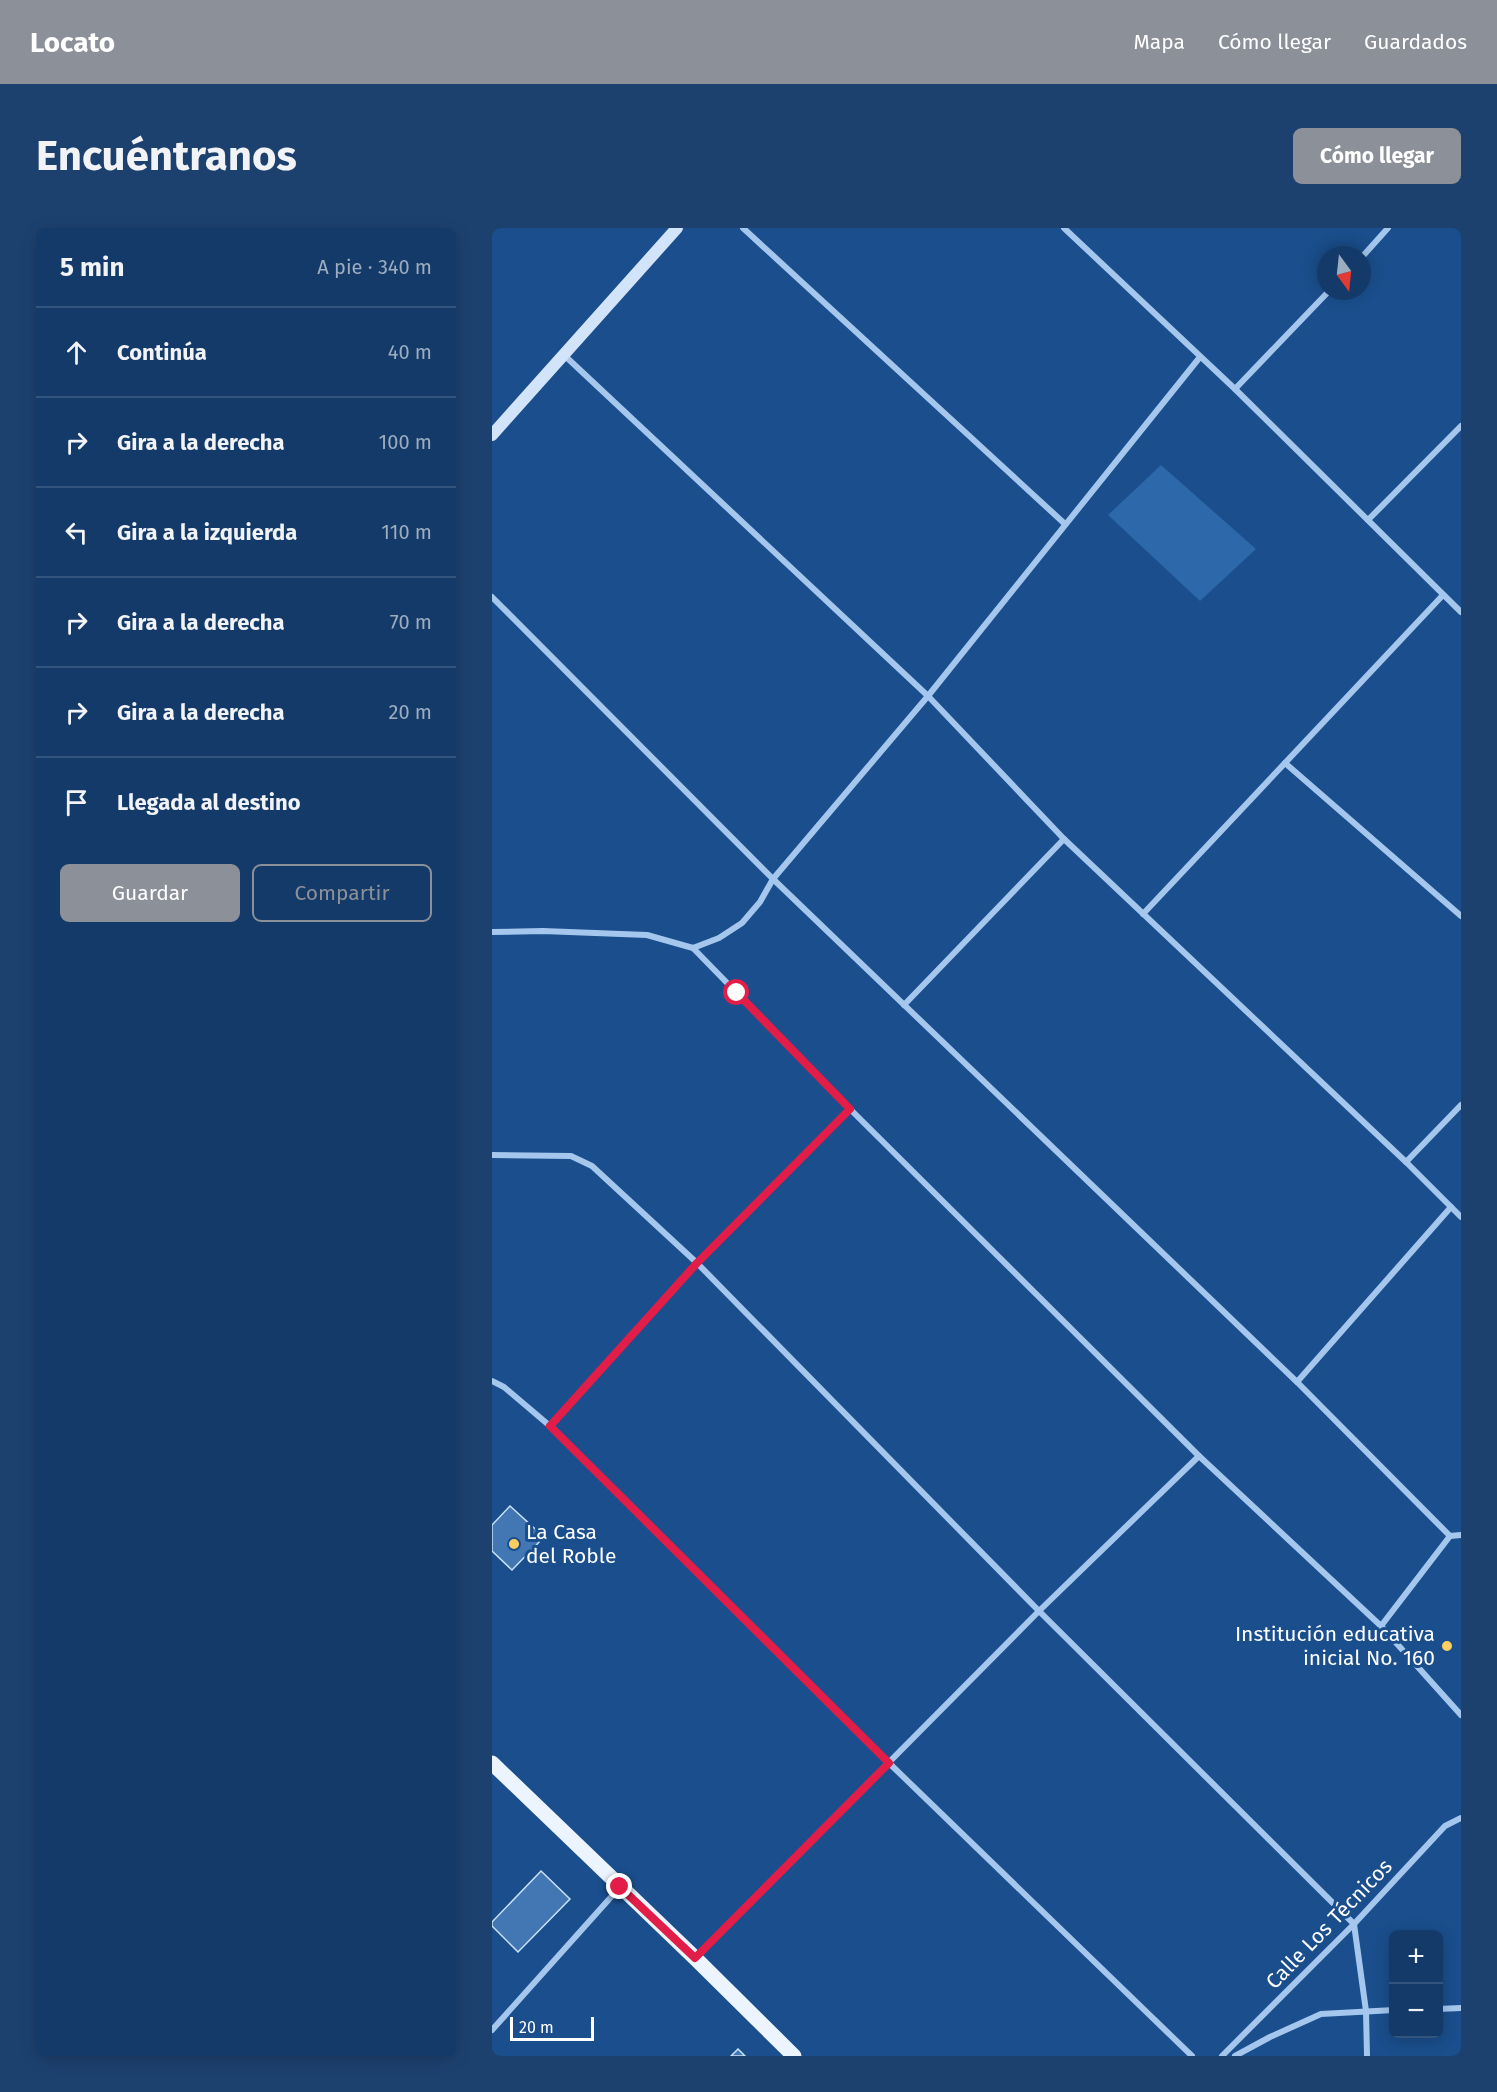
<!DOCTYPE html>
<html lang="es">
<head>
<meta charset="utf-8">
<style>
	body { margin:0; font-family:"Fira Sans",sans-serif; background:#1d416f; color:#f1f3f6 }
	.controls { position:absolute; right:18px; bottom:18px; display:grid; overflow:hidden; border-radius:9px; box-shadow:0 3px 15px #0003 }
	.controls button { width:54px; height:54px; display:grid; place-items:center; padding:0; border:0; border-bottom:2px solid #33547d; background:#143a69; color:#f1f3f6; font:30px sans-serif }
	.compass { position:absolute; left:825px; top:18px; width:54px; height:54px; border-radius:50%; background:#143a69; box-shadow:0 3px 15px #0003; rotate:165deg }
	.scale { position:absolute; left:18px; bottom:15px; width:84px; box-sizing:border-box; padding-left:6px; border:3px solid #fff; border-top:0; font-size:16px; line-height:21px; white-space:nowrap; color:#fff; -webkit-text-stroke:4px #1a4e8c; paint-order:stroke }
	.stop { position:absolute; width:18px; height:18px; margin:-14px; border:4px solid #e11d48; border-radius:50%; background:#fff }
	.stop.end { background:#e11d48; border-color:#fff; box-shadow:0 2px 6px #0008 }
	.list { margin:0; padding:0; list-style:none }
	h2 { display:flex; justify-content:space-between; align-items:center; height:78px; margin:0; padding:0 24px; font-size:26px }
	h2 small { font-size:20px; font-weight:400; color:#9dadc0 }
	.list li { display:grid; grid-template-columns:39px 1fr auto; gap:18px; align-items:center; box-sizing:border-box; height:90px; padding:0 24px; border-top:2px solid #33547d }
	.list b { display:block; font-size:22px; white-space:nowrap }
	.list em { font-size:20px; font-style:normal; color:#9dadc0 }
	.actions { display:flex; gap:12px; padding:18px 24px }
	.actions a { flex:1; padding:14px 0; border:2px solid #8c9099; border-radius:9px; text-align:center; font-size:21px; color:#8c9099 }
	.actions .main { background:#8c9099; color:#fff }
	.icon { flex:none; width:33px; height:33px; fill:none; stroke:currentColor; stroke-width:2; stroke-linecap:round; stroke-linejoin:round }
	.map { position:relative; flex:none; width:969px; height:1828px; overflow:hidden; border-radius:9px }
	header { display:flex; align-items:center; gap:36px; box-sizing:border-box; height:84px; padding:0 30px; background:#8c9099; color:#fff }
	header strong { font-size:28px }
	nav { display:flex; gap:33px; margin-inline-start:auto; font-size:21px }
	.intro { display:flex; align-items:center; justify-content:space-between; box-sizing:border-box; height:144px; padding:0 36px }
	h1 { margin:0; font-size:42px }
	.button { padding:15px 27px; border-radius:9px; background:#8c9099; color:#fff; font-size:21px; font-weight:700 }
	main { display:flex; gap:36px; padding:0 36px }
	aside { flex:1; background:#143a69; border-radius:9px; box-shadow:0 3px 15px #0003 }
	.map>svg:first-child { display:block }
	.green { fill:#2c68aa }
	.building { fill:#4277b4; stroke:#cbe1fa; stroke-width:1.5 }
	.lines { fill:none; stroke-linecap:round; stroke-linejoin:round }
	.minor { stroke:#a5c7ee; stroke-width:6 }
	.secondary { stroke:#d2e4fa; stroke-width:12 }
	.primary { stroke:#ecf4ff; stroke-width:15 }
	.route { stroke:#e11d48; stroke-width:8 }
	.poi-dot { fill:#ffce62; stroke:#1a4e8c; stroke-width:2 }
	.labels { text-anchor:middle; stroke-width:6; stroke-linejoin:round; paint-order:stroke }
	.poi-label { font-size:21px; fill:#fff; stroke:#1a4e8c; text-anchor:start }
	.street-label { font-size:21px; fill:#fff; stroke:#1a4e8c }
</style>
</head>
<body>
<header>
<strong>Locato</strong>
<nav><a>Mapa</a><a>Cómo llegar</a><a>Guardados</a></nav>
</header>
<div class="intro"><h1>Encuéntranos</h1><a class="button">Cómo llegar</a></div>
<main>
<aside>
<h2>5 min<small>A pie · 340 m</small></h2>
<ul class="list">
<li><svg class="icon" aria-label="ahead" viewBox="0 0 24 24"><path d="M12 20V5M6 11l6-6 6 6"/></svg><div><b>Continúa</b></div><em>40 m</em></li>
<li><svg class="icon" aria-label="right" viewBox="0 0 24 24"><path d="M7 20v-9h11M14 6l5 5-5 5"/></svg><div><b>Gira a la derecha</b></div><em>100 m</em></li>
<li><svg class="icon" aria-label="left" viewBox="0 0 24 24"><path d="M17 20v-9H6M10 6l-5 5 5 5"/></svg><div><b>Gira a la izquierda</b></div><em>110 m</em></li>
<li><svg class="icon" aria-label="right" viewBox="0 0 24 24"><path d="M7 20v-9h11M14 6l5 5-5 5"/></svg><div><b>Gira a la derecha</b></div><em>70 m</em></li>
<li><svg class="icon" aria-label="right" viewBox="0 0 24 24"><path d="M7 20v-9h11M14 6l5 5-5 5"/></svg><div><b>Gira a la derecha</b></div><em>20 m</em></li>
<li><svg class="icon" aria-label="arrive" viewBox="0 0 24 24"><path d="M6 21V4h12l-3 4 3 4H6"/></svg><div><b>Llegada al destino</b></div></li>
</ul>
<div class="actions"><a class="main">Guardar</a><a>Compartir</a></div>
</aside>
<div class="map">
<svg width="969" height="1828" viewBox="0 0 969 1828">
	<rect width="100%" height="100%" fill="#1a4e8c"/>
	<path class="green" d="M669,237L764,321L708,373L616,287Z"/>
	<g class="building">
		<path d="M18,1278L52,1309L20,1342L0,1323V1297Z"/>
		<path d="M49,1643L78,1671L26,1724L0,1698V1694Z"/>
		<path d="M246,1821L253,1828H239Z"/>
	</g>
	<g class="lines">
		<g class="minor">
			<path d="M251,0L573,296"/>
			<path d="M572,0L743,161L969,384"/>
			<path d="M870,29L896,0"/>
			<path d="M72,127L436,468L572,611L914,934L969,989"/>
			<path d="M743,161L837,63"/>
			<path d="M876,292L969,198"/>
			<path d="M0,369L281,651L805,1154L958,1308L969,1307"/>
			<path d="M793,535L969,688"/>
			<path d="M651,686L951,367"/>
			<path d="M0,704L51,703L155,707L201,720L227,710L250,695L268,674L281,651L436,468L708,129"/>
			<path d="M201,720L358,881L707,1228L889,1398L969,1487"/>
			<path d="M412,777L572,611"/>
			<path d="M0,927L79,928L100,938L205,1035L547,1383L862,1696L874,1783L875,1828"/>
			<path d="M914,934L969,877"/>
			<path d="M0,1153L12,1159L58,1198L397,1535L700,1828"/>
			<path d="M805,1154L959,979"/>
			<path d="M58,1198L205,1035L358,881"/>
			<path d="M889,1398L958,1308"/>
			<path d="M203,1730L547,1383L707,1228"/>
			<path d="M946,1781L969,1780"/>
			<path d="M0,1802L128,1659"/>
			<path d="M730,1828L862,1696L953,1598L969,1590"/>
			<path d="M743,1828L778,1809L829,1786L902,1782"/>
		</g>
		<path class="secondary" d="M0,207L185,0"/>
		<path class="primary" d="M0,1535L203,1730L302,1828"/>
	</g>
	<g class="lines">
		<path class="route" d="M128,1659L203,1730L397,1535L58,1198L205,1035L358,881L245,765"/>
	</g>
	<g class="poi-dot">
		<circle cx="22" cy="1316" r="6"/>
		<circle cx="955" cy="1418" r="6"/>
	</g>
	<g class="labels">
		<g class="poi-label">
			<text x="34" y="1311">La Casa<tspan x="34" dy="24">del Roble</tspan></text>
			<text x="943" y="1413" text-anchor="end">Institución educativa<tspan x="943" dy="24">inicial No. 160</tspan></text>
		</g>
		<g class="street-label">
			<text transform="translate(837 1696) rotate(-46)" y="7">Calle Los Técnicos</text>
		</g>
	</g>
</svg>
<div class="controls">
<button>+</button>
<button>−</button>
</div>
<svg class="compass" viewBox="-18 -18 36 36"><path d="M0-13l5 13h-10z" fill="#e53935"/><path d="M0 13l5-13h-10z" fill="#9dadc0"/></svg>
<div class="scale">20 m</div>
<div class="stop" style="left:245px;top:765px"></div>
<div class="stop end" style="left:128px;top:1659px"></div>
</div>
</main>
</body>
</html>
